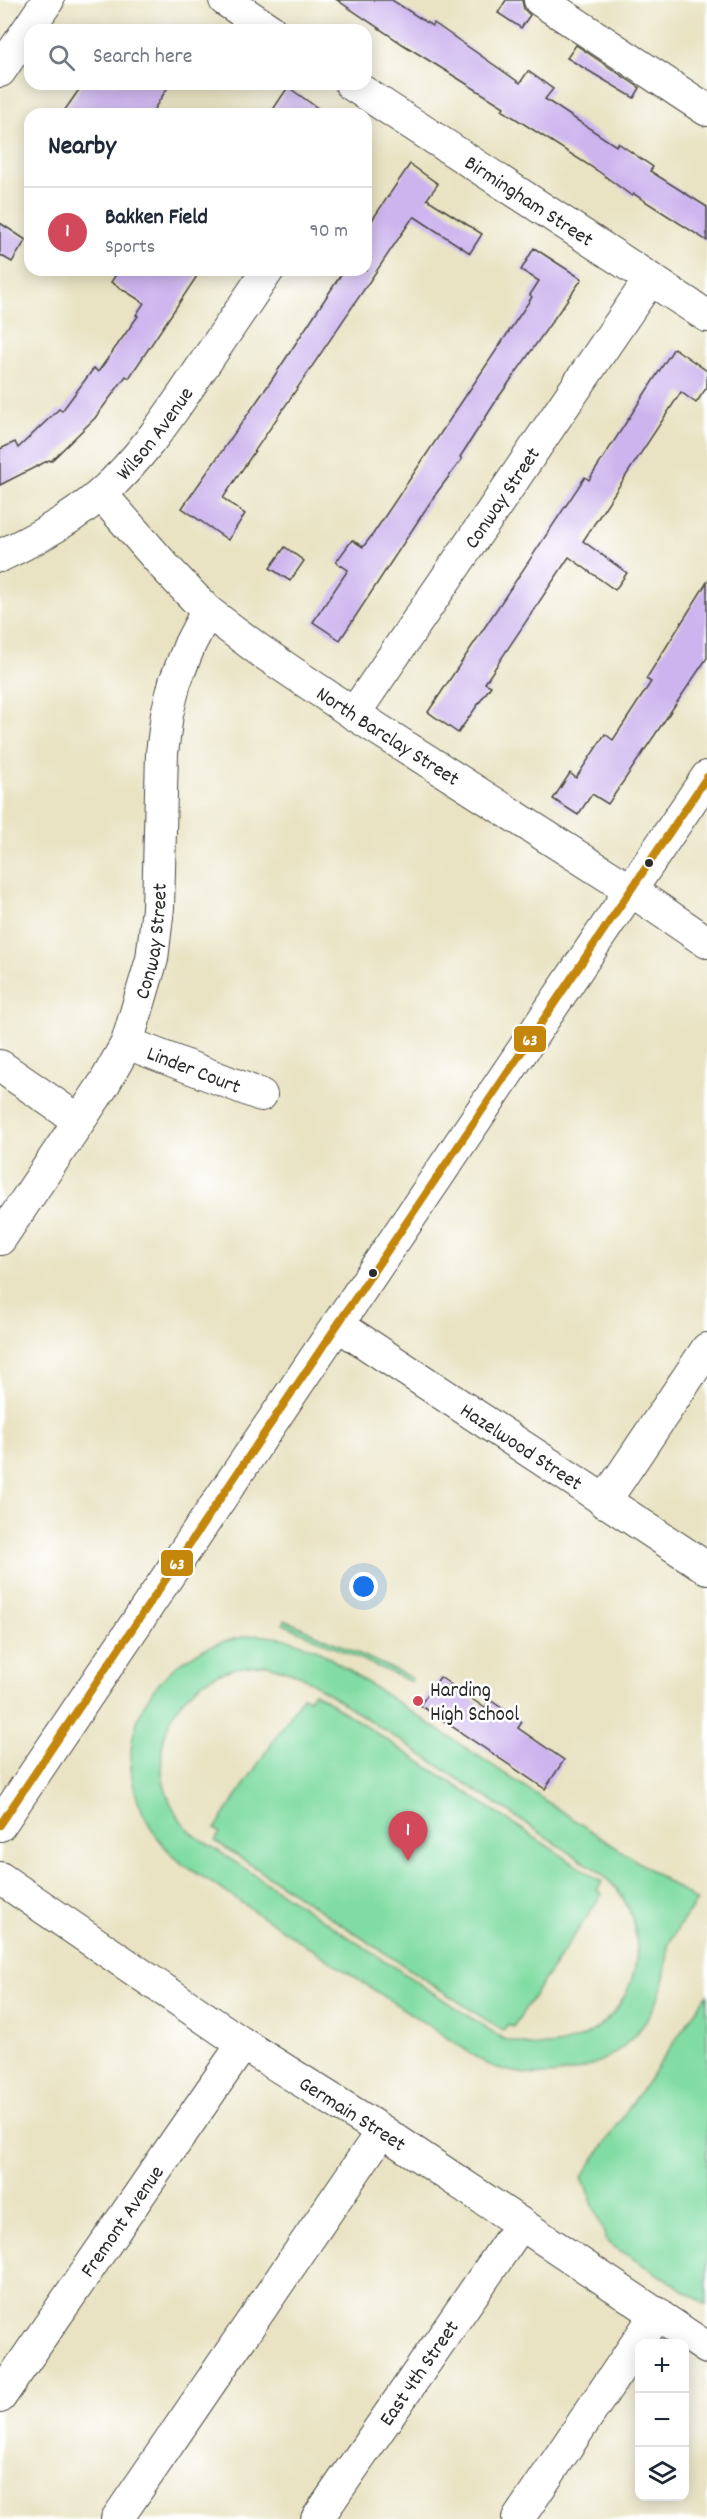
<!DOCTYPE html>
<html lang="en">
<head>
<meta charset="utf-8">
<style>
	body { margin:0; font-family:Dekko,sans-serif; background:#f2f2f3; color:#1f2937 }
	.controls { position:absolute; right:18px; bottom:18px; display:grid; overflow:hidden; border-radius:12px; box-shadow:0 3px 15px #0003 }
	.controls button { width:54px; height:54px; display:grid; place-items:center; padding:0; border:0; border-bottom:2px solid #e0e1e3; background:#fff; color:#1f2937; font:30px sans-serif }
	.you { position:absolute; left:364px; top:1587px; width:21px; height:21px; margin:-15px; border:4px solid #fff; border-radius:50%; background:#1a73e8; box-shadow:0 0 0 9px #1a73e833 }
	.badge { display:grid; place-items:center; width:39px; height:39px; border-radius:50%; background:#d1495b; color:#fff; font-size:20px; font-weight:700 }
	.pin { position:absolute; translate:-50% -50px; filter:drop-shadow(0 2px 3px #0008) }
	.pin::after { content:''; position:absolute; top:32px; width:21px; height:18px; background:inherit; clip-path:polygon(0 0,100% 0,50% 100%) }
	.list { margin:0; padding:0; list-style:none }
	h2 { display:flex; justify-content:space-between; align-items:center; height:78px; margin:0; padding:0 24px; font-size:26px }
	h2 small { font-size:20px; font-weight:400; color:#747a83 }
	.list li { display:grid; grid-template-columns:39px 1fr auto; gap:18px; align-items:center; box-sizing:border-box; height:90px; padding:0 24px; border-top:2px solid #e0e1e3 }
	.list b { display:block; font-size:22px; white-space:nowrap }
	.list p { margin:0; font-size:20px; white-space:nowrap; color:#747a83 }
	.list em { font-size:20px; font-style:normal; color:#747a83 }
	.icon { flex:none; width:33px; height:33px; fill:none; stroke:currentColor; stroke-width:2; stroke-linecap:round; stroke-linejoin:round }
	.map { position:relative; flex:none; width:707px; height:2519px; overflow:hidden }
	.search { position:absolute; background:#fff; box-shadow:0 3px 15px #0003; left:24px; top:24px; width:348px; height:66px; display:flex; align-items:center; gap:15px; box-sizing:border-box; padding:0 21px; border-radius:18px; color:#747a83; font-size:22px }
	.panel { position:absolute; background:#fff; box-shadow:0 3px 15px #0003; left:24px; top:108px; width:348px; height:168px; border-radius:18px }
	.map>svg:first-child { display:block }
	.green { fill:#81dca3; stroke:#568467; stroke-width:1.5; fill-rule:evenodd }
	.building { fill:#ccb4ee }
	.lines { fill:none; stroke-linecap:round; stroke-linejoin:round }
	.minor-casing { stroke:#484742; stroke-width:34 }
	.minor { stroke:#fff; stroke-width:32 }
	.bus-1-casing { stroke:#fff; stroke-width:12 }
	.bus-1 { stroke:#c4870b; stroke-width:8 }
	.bus-dot { fill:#2b2b2b; stroke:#fff; stroke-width:2 }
	.poi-dot { fill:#d1495b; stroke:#fff; stroke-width:2 }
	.labels { text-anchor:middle; stroke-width:5; stroke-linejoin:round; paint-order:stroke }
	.street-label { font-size:21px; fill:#2b2b2b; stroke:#fff }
	.poi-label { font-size:21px; fill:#2b2b2b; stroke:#fff; text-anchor:start }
	.line-badge { stroke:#fff; stroke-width:2 }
	.badge-label { font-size:16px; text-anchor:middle; font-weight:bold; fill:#fff }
</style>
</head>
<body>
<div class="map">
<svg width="707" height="2519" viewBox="0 0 707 2519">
	<rect width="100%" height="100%" fill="#fff"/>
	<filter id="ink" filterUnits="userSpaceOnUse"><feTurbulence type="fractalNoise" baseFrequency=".0167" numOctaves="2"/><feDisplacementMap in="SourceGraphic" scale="12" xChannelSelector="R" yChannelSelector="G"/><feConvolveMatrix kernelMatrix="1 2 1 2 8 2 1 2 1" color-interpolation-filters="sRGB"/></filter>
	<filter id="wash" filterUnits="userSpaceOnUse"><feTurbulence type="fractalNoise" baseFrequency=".008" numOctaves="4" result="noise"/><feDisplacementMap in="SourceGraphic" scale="24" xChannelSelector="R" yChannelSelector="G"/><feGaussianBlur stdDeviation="1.35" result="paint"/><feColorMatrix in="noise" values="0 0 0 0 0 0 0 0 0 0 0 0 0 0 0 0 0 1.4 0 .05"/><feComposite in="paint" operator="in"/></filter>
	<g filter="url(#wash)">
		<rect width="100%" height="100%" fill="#e9e3c3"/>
		<g class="green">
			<path d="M285,1620L412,1678L411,1682L283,1624Z"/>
			<path d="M258,1635L288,1639L318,1650L697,1901C690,1911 670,1937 668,1947C667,1951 668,1957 667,1961C665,1976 662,1991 655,2005C623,2069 552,2090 487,2064L181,1863C87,1778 132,1647 258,1635ZM268,1665L302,1676L598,1871C607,1879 617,1887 623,1898C656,1954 627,2029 562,2044C542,2049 522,2044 503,2039L197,1837C151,1800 149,1726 195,1688C216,1670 242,1665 268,1665Z"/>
			<path d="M314,1692L602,1882L597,1890L602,1894L513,2027L508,2024L503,2031L215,1841L220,1833L215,1829L303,1696L309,1699Z"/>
			<path d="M707,1994V2305L608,2243L582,2177Z"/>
		</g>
		<g id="blocks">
			<g class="building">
				<path d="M337,0H392L432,26L434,23L520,83L528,71L553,89L545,99L616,146L618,143L653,167L650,171L707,207V241L634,194L632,196L598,171L502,110L504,107L404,45Z"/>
				<path d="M506,0H522L524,9L530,15L521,28L498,13Z"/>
				<path d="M576,45L640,88L634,98L567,58Z"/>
				<path d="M83,84H170L151,114H62Z"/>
				<path d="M288,87L326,114H270Z"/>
				<path d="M410,164L438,184L427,199L482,234L470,253L415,217L411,220L223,498L245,514L228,540L182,508L269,384L344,270H366V229Z"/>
				<path d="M0,223L26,240L12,262L0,255Z"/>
				<path d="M534,248L582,279L498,398L460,457L462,459L435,495L340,640L313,622L348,570L336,562L352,540L363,547L373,534L532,297L530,295L539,281L521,270Z"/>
				<path d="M119,270H201L129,378L126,376L95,418L51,461L49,460L0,485V449L15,442L18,448L59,409L62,411L94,368L98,372L138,316L136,315L144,303L111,282Z"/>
				<path d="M674,348L707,371V387L696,403L681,392L583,541L627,573L615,590L569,557L485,683L491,686L458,733L428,712L585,477L589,480Z"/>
				<path d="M285,547L304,561L290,581L270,568Z"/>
				<path d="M707,582V658L608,804L592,794L578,815L553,799L570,773L576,778L605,734L613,740L651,682L646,679Z"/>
				<path d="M440,1677L485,1708L490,1700L522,1722L518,1728L564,1760L545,1789L420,1705Z"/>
			</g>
		</g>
	</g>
	<g filter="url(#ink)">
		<use href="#blocks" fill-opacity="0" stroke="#484742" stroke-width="1.5"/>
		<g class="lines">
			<defs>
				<g id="minor">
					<path d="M225,0L270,30"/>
					<path d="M540,0L707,110"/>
					<path d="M0,71L48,0"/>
					<path id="s1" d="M351,84L707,316"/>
					<path id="s2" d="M101,494L165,567L207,611L259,650L354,714L632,891L707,942"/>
					<path id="s3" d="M0,556C36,539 71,520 101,494C139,460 168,418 196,376C220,341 244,305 268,270"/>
					<path id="s4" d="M354,714L650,279"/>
					<path id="s5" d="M127,1043L261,1095"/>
					<path d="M0,1066L78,1120"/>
					<path id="s6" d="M0,1239L104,1084L127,1043L152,959L158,908L162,753L167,714L175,682L190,644L207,611"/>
					<path id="s7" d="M338,1325L707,1568"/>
					<path d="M604,1502L707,1349"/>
					<path d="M0,1825L707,777"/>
					<path id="s8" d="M0,1878L243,2044L382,2131L707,2348"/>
					<path id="s9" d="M0,2397L243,2044"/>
					<path d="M117,2519L382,2131"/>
					<path id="s10" d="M317,2519L521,2224"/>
					<path d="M518,2519L657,2313"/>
				</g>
			</defs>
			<use href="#minor" class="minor-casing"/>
			<use href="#minor" class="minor"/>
			<defs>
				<path id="bus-1" d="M0,1825L707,777"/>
			</defs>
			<use href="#bus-1" class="bus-1-casing"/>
			<use href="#bus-1" class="bus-1"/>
		</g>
	</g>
	<g class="bus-dot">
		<circle cx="649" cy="863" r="5"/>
		<circle cx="373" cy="1273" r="5"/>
	</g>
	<circle class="poi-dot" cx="418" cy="1701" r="6"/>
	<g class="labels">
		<g class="street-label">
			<text dy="7" stroke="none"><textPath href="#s1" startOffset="213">Birmingham Street</textPath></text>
			<text dy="7" stroke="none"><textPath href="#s3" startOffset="200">Wilson Avenue</textPath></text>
			<text dy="7" stroke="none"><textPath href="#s4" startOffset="262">Conway Street</textPath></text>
			<text dy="7" stroke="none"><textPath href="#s2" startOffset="378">North Barclay Street</textPath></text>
			<text dy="7" stroke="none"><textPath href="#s6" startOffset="339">Conway Street</textPath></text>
			<text dy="7" stroke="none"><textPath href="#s5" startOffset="72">Linder Court</textPath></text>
			<text dy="7" stroke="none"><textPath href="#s7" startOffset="220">Hazelwood Street</textPath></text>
			<text dy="7" stroke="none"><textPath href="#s8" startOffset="424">Germain Street</textPath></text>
			<text dy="7" stroke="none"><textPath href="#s9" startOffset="214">Fremont Avenue</textPath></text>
			<text dy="7" stroke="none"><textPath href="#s10" startOffset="178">East 4th Street</textPath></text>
		</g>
		<g class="poi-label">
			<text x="430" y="1696">Harding<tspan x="430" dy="24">High School</tspan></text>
		</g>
	</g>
	<g class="line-badge">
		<rect x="513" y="1025" width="34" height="28" rx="6" fill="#c4870b"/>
		<rect x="160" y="1549" width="34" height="28" rx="6" fill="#c4870b"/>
	</g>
	<g class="badge-label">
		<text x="530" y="1045">63</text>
		<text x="177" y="1569">63</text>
	</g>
</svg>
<div class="controls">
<button>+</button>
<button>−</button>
<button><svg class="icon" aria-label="layers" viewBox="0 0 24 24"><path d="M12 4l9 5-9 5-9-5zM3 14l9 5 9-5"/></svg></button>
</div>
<div class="you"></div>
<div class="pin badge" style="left:408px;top:1861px">1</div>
<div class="search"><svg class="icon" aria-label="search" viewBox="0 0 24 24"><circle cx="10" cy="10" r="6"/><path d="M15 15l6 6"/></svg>Search here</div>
<section class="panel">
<h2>Nearby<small></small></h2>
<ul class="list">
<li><span class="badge">1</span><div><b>Bakken Field</b><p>Sports</p></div><em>90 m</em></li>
</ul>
</section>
</div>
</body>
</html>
